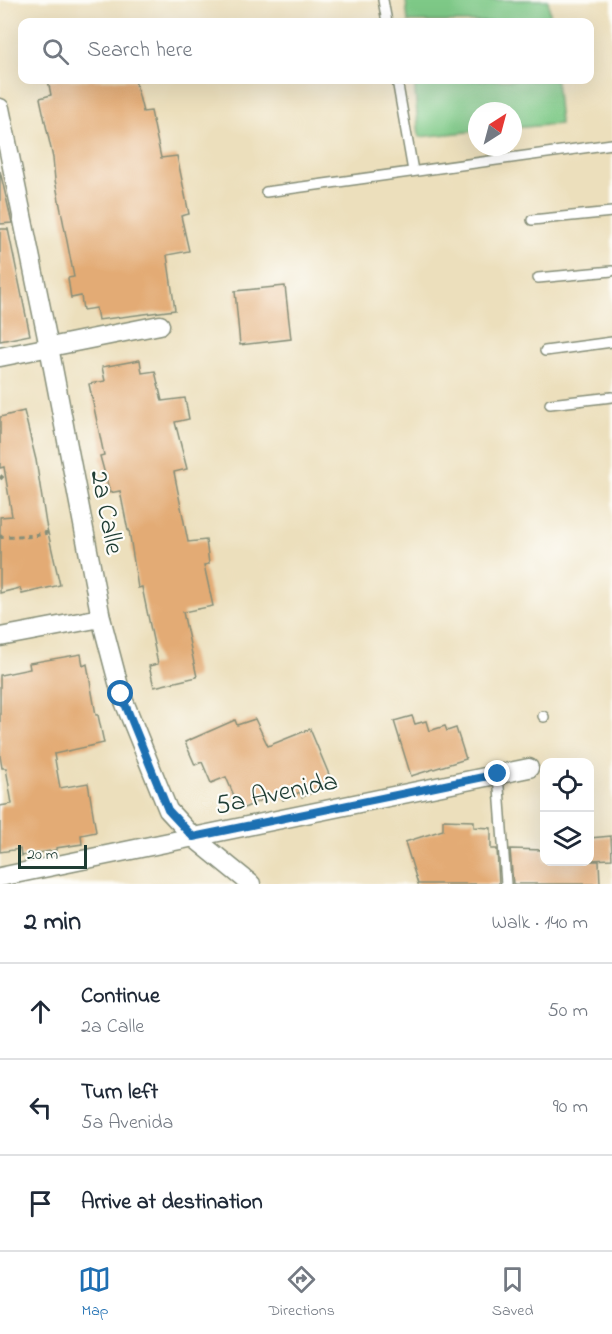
<!DOCTYPE html>
<html lang="en">
<head>
<meta charset="utf-8">
<style>
	body { margin:0; font-family:"Indie Flower",sans-serif; background:#f6f6f7; color:#1f2937 }
	.controls { position:absolute; right:18px; bottom:18px; display:grid; overflow:hidden; border-radius:12px; box-shadow:0 6px 24px #0002 }
	.controls button { width:54px; height:54px; display:grid; place-items:center; padding:0; border:0; border-bottom:2px solid #e0e1e3; background:#fff; color:#1f2937; font:30px sans-serif }
	.compass { position:absolute; left:468px; top:102px; width:54px; height:54px; border-radius:50%; background:#fff; box-shadow:0 6px 24px #0002; rotate:36deg }
	.scale { position:absolute; left:18px; bottom:15px; width:69px; box-sizing:border-box; padding-left:6px; border:3px solid #1f3d34; border-top:0; font-size:16px; line-height:21px; white-space:nowrap; color:#1f3d34; -webkit-text-stroke:4px #fdfcf7; paint-order:stroke }
	.stop { position:absolute; width:18px; height:18px; margin:-14px; border:4px solid #1f6fb2; border-radius:50%; background:#fff }
	.stop.end { background:#1f6fb2; border-color:#fff; box-shadow:0 2px 6px #0008 }
	.list { margin:0; padding:0; list-style:none }
	h2 { display:flex; justify-content:space-between; align-items:center; height:78px; margin:0; padding:0 24px; font-size:26px }
	h2 small { font-size:20px; font-weight:400; color:#747a83 }
	.list li { display:grid; grid-template-columns:39px 1fr auto; gap:18px; align-items:center; box-sizing:border-box; height:96px; padding:0 24px; border-top:2px solid #e0e1e3 }
	.list b { display:block; font-size:22px; white-space:nowrap }
	.list p { margin:0; font-size:20px; white-space:nowrap; color:#747a83 }
	.list em { font-size:20px; font-style:normal; color:#747a83 }
	.icon { flex:none; width:33px; height:33px; fill:none; stroke:currentColor; stroke-width:2; stroke-linecap:round; stroke-linejoin:round }
	.map { position:relative; flex:none; width:612px; height:884px; overflow:hidden }
	.search { position:absolute; background:#fff; box-shadow:0 6px 24px #0002; left:18px; right:18px; top:18px; height:66px; display:flex; align-items:center; gap:15px; box-sizing:border-box; padding:0 21px; border-radius:12px; color:#747a83; font-size:22px }
	.sheet { height:366px; background:#fff }
	nav { display:flex; justify-content:space-around; align-items:center; box-sizing:border-box; height:84px; border-top:2px solid #e0e1e3; background:#fff; font-size:16px; color:#747a83 }
	nav a { display:grid; justify-items:center; gap:3px }
	nav .on { color:#1f6fb2 }
	.map>svg:first-child { display:block }
	.green { fill:#7ec987; stroke:#4e835e; stroke-width:1.5 }
	.building { fill:#e3ab75 }
	.lines { fill:none; stroke-linecap:round; stroke-linejoin:round }
	.lane-casing { stroke:#868e78; stroke-width:12 }
	.street-casing { stroke:#868e78; stroke-width:21 }
	.path { stroke:#868e78; stroke-width:4; stroke-dasharray:4.5 4.5; stroke-linecap:butt }
	.lane { stroke:#fff; stroke-width:9 }
	.street { stroke:#fff; stroke-width:18 }
	.route { stroke:#1f6fb2; stroke-width:8 }
	.labels { text-anchor:middle; stroke-width:4.5; stroke-linejoin:round; paint-order:stroke }
	.street-label { font-size:27px; fill:#1f3d34; stroke:#fdfcf7 }
</style>
</head>
<body>
<div class="map">
<svg width="612" height="884" viewBox="0 0 612 884">
	<rect width="100%" height="100%" fill="#fdfcf7"/>
	<filter id="ink" filterUnits="userSpaceOnUse"><feTurbulence type="fractalNoise" baseFrequency=".0167" numOctaves="2"/><feDisplacementMap in="SourceGraphic" scale="12" xChannelSelector="R" yChannelSelector="G"/><feConvolveMatrix kernelMatrix="1 2 1 2 8 2 1 2 1" color-interpolation-filters="sRGB"/></filter>
	<filter id="wash" filterUnits="userSpaceOnUse"><feTurbulence type="fractalNoise" baseFrequency=".008" numOctaves="4" result="noise"/><feDisplacementMap in="SourceGraphic" scale="24" xChannelSelector="R" yChannelSelector="G"/><feGaussianBlur stdDeviation="1.35" result="paint"/><feColorMatrix in="noise" values="0 0 0 0 0 0 0 0 0 0 0 0 0 0 0 0 0 1.4 0 .05"/><feComposite in="paint" operator="in"/></filter>
	<g filter="url(#wash)">
		<rect width="100%" height="100%" fill="#ecdfbc"/>
		<g class="green">
			<path d="M406,0H548L551,22H408Z"/>
			<path d="M414,80H556L560,124L513,128V111H477V131L419,137Z"/>
		</g>
		<g id="blocks">
			<g class="building">
				<path d="M48,80H135L143,112L151,111L161,158L177,156L189,214L181,216L189,251L167,255L175,310L98,320L96,308L83,310L81,296L71,298L68,278L74,277L55,180L53,158L40,98L51,95Z"/>
				<path d="M0,171L12,223L0,224Z"/>
				<path d="M0,229H8L30,335L0,341Z"/>
				<path d="M285,286L291,339L240,345L235,291Z"/>
				<path d="M140,360L142,373L155,371L162,401L185,398L189,419L175,422L187,469L174,472L188,542L206,540L209,564L204,565L213,606L183,612L197,677L154,687L149,666L158,664L142,587L138,588L129,530L128,531L120,491L110,493L100,456L104,455L89,384L105,381L102,367Z"/>
				<path d="M24,411L36,460L46,524L60,585L22,594L20,588L0,593V517L12,516L4,467L0,468V417Z"/>
				<path d="M81,654L83,666L87,664L96,715H98L104,743L54,754L60,788L88,783L96,832L81,835L82,844L56,848V850L21,856L20,849L0,852V806L12,804L6,768H2L0,756V675L30,669L29,663Z"/>
				<path d="M412,716L415,724L426,721L429,731L445,726L447,731L456,728L466,759L411,776L394,721Z"/>
				<path d="M255,719L268,746L310,729L333,784L302,797L300,792L283,800L279,792L240,810L226,777L211,783L202,762L195,765L185,742L235,720L237,725Z"/>
				<path d="M443,820L474,821V827L491,828V849H497L499,884H418L405,842L443,830Z"/>
				<path d="M611,836L612,859L590,860V838Z"/>
				<path d="M510,849L544,850V861H599L600,884H513Z"/>
			</g>
		</g>
	</g>
	<g filter="url(#ink)">
		<use href="#blocks" fill-opacity="0" stroke="#868e78" stroke-width="1.5"/>
		<g class="lines">
			<defs>
				<g id="lane">
					<path d="M383,0L387,22"/>
					<path d="M397,80L413,171"/>
					<path d="M266,192L612,144"/>
					<path d="M532,220L612,212"/>
					<path d="M538,278L612,271"/>
					<path d="M545,351L612,342"/>
					<path d="M550,404L612,397"/>
					<path d="M543,716L544,717"/>
					<path d="M498,774L506,884"/>
				</g>
				<g id="street">
					<path d="M0,108L49,347L101,618L121,694L168,810L193,837L251,884"/>
					<path d="M0,357L160,325"/>
					<path d="M0,637L101,618"/>
					<path d="M0,877L529,768"/>
				</g>
			</defs>
			<use href="#lane" class="lane-casing"/>
			<use href="#street" class="street-casing"/>
			<g class="path">
				<path d="M0,479L6,472"/>
				<path d="M0,535L2,537L32,536L50,532"/>
			</g>
			<use href="#lane" class="lane"/>
			<use href="#street" class="street"/>
		</g>
	</g>
	<g class="lines" filter="url(#ink)">
		<path class="route" d="M121,694L168,810L193,837L498,774"/>
	</g>
	<g class="labels">
		<g class="street-label">
			<text transform="translate(108 512) rotate(79)" y="9">2a Calle</text>
			<text transform="translate(276 792) rotate(-12)" y="9">5a Avenida</text>
		</g>
	</g>
</svg>
<div class="controls">
<button><svg class="icon" aria-label="locate" viewBox="0 0 24 24"><circle cx="12" cy="12" r="6"/><path d="M12 2v4M12 18v4M2 12h4M18 12h4"/></svg></button>
<button><svg class="icon" aria-label="layers" viewBox="0 0 24 24"><path d="M12 4l9 5-9 5-9-5zM3 14l9 5 9-5"/></svg></button>
</div>
<svg class="compass" viewBox="-18 -18 36 36"><path d="M0-13l5 13h-10z" fill="#e53935"/><path d="M0 13l5-13h-10z" fill="#747a83"/></svg>
<div class="scale">20 m</div>
<div class="stop" style="left:121px;top:694px"></div>
<div class="stop end" style="left:498px;top:774px"></div>
<div class="search"><svg class="icon" aria-label="search" viewBox="0 0 24 24"><circle cx="10" cy="10" r="6"/><path d="M15 15l6 6"/></svg>Search here</div>
</div>
<section class="sheet">
<h2>2 min<small>Walk · 140 m</small></h2>
<ul class="list">
<li><svg class="icon" aria-label="ahead" viewBox="0 0 24 24"><path d="M12 20V5M6 11l6-6 6 6"/></svg><div><b>Continue</b><p>2a Calle</p></div><em>50 m</em></li>
<li><svg class="icon" aria-label="left" viewBox="0 0 24 24"><path d="M17 20v-9H6M10 6l-5 5 5 5"/></svg><div><b>Turn left</b><p>5a Avenida</p></div><em>90 m</em></li>
<li><svg class="icon" aria-label="arrive" viewBox="0 0 24 24"><path d="M6 21V4h12l-3 4 3 4H6"/></svg><div><b>Arrive at destination</b></div></li>
</ul>
</section>
<nav>
<a class="on"><svg class="icon" aria-label="map" viewBox="0 0 24 24"><path d="M3 6l6-2 6 2 6-2v14l-6 2-6-2-6 2zM9 4v14M15 6v14"/></svg>Map</a>
<a><svg class="icon" aria-label="directions" viewBox="0 0 24 24"><path d="M12 3l9 9-9 9-9-9zM9 14v-3h6M13 9l2 2-2 2"/></svg>Directions</a>
<a><svg class="icon" aria-label="saved" viewBox="0 0 24 24"><path d="M7 4h10v16l-5-4-5 4z"/></svg>Saved</a>
</nav>
</body>
</html>
